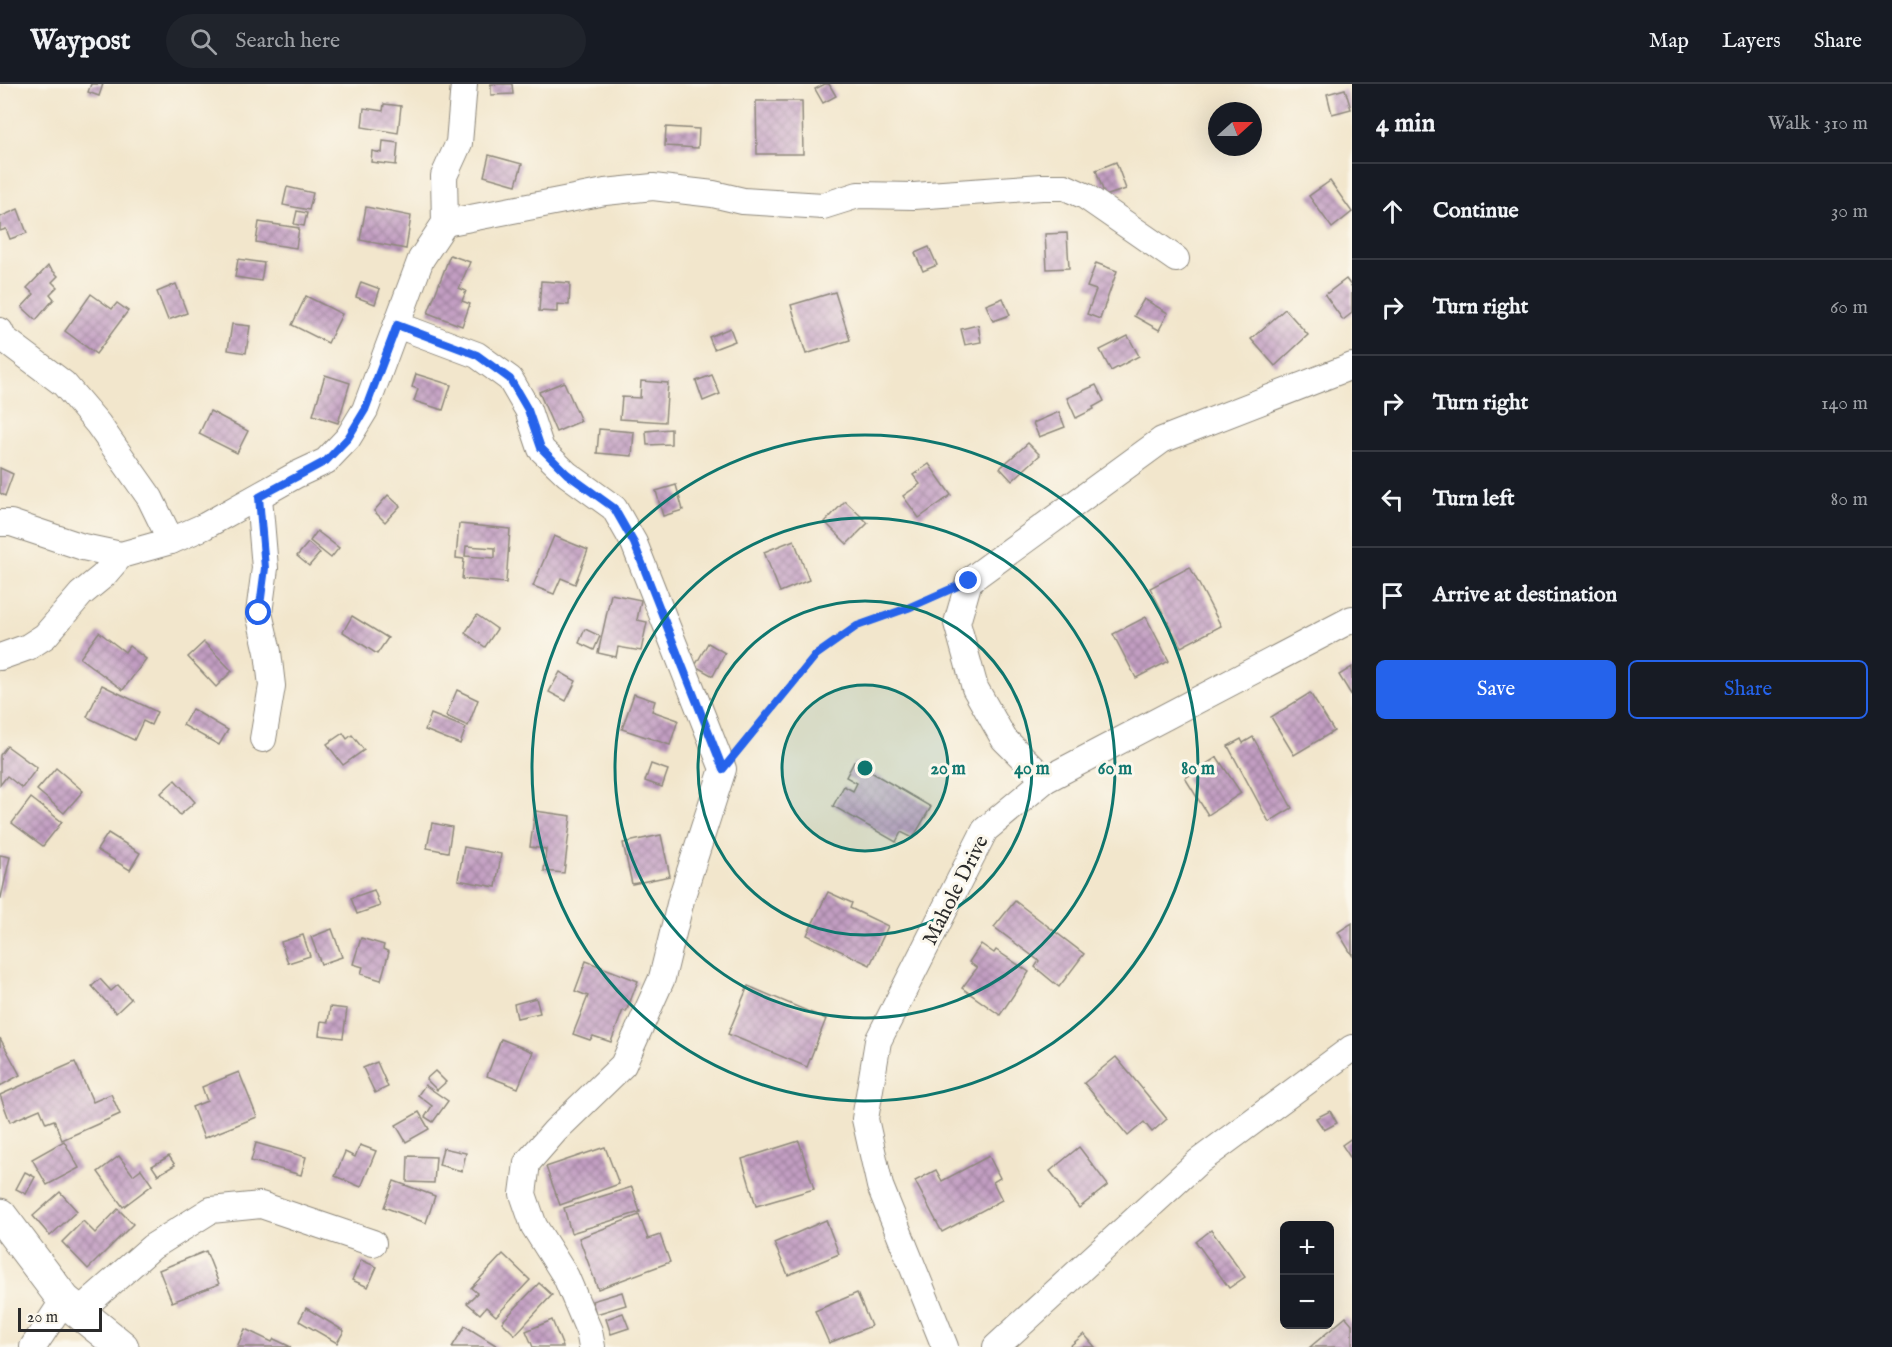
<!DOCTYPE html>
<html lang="en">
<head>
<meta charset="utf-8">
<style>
	body { margin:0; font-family:"IM FELL English",serif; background:#20242c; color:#f1f3f6 }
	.controls { position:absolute; right:18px; bottom:18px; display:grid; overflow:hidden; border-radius:9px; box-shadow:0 6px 24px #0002 }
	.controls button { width:54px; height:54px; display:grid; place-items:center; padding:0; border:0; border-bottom:2px solid #363941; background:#171b24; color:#f1f3f6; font:30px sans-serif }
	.compass { position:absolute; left:1208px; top:18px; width:54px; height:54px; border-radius:50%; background:#171b24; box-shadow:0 6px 24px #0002; rotate:69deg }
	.scale { position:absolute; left:18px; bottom:15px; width:84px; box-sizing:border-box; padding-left:6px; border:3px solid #2b2b2b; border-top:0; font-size:16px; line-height:21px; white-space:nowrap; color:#2b2b2b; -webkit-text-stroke:4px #fbf7ec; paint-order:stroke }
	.stop { position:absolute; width:18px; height:18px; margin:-14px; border:4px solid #2563eb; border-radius:50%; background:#fff }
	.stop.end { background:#2563eb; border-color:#fff; box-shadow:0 2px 6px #0008 }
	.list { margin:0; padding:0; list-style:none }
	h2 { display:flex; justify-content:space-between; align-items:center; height:78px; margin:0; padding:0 24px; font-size:26px }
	h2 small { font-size:20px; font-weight:400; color:#9ea1a6 }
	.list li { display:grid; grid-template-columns:39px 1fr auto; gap:18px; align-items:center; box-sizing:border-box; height:96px; padding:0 24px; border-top:2px solid #363941 }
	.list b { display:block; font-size:22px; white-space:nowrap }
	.list em { font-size:20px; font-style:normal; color:#9ea1a6 }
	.actions { display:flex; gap:12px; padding:18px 24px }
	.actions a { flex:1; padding:14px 0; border:2px solid #2563eb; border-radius:9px; text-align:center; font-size:21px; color:#2563eb }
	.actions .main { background:#2563eb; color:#fff }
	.icon { flex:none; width:33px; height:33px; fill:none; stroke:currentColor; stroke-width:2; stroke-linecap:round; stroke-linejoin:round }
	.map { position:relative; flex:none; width:1352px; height:1263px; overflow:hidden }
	header { display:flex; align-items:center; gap:36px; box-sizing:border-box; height:84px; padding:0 30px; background:#171b24; border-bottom:2px solid #363941 }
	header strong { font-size:28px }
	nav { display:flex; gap:33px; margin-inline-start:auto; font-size:21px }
	.search { width:420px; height:54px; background:#20242c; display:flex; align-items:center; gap:15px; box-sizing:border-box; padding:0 21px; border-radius:33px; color:#9ea1a6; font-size:22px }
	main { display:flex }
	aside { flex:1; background:#171b24 }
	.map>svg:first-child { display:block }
	.building { fill:url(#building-cross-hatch); fill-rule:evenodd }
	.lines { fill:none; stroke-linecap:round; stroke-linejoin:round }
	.street-casing { stroke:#8e887c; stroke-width:28 }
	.secondary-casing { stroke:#8e887c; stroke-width:35 }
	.path { stroke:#8e887c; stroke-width:4; stroke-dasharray:1.5 4.5; stroke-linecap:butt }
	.street { stroke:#fff; stroke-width:26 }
	.secondary { stroke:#fff; stroke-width:33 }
	.route { stroke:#2563eb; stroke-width:8 }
	.ring { fill:none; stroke:#0f766e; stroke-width:3 }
	.labels { text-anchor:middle; stroke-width:6; stroke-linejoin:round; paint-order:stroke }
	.street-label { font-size:21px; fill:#2b2b2b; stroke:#fbf7ec }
	.centre { fill:#0f766e; stroke:#fbf7ec; stroke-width:3 }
	.ring-label { font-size:18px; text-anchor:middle; font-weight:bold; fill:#0f766e; stroke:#fbf7ec; stroke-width:6; stroke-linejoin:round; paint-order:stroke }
</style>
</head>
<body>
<header>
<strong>Waypost</strong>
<div class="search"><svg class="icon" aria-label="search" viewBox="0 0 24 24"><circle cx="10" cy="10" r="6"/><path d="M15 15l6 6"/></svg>Search here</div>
<nav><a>Map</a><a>Layers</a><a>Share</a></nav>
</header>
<main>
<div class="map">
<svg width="1352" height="1263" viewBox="0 0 1352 1263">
	<defs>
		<pattern id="building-cross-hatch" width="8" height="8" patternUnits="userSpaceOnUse" patternTransform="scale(1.5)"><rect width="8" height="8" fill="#c29ec2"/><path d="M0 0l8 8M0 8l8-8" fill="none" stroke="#9e819e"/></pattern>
	</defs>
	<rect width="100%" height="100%" fill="#fbf7ec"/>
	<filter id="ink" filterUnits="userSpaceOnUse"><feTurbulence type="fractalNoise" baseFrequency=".0167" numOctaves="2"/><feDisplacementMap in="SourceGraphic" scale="12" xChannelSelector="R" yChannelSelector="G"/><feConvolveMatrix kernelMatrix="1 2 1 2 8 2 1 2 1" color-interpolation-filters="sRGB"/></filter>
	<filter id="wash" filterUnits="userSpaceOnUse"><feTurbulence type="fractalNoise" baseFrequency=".008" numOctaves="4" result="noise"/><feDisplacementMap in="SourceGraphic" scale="24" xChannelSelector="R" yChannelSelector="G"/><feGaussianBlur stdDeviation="1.35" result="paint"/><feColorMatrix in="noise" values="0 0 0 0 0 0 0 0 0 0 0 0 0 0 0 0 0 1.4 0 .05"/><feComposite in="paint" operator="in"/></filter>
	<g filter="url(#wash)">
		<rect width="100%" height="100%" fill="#f2e6cc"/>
		<g id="blocks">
			<g class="building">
				<path d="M91,0H103L99,12L88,8Z"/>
				<path d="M491,0H512L513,10L491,11Z"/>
				<path d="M825,0H829L836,12L823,19L815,5Z"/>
				<path d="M1345,5L1351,25L1332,30L1327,10Z"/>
				<path d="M756,17H802L803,70H757Z"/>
				<path d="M384,20L401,22L398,49L362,43L364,24L383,27Z"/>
				<path d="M666,43L699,45L698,64L665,62Z"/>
				<path d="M383,57L398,59L396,81L371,78L372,67L382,69Z"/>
				<path d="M489,71L522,80L516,101L484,92Z"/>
				<path d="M1116,78L1126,105L1105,112L1096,86Z"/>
				<path d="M1330,97L1352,128L1332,144L1309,112Z"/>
				<path d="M287,103L313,109L309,126L283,121Z"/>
				<path d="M366,123L411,132L406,165L360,156Z"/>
				<path d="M18,125L27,149L10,155L6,145L0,147V133Z"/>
				<path d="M297,127L307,129L304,142L294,140Z"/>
				<path d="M259,138L299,144L296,164L256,158Z"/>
				<path d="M1067,149L1069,184L1047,185L1045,150Z"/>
				<path d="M929,163L937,181L923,187L915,169Z"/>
				<path d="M450,171L470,178L459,204L466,207L462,217L470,220L462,242L428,229Z"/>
				<path d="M238,175L264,179L261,197L235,193Z"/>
				<path d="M1096,179L1117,187L1100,235L1087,230L1096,206L1087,203Z"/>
				<path d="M48,182L58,192L52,198L57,203L50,210L54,215L36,236L22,223L34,210L27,204Z"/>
				<path d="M1346,195L1352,203V229L1343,236L1325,211Z"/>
				<path d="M541,197L570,199L569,221L557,220V228L539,227Z"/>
				<path d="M361,198L380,205L375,220L356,213Z"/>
				<path d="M176,200L187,229L168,236L157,208Z"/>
				<path d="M835,208L850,256L806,270L791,221Z"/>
				<path d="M91,210L112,225L117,219L128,227L96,270L65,247Z"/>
				<path d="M306,212L342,230L328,259L292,241Z"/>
				<path d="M1003,214L1010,231L993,237L986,221Z"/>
				<path d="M1144,215L1168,229L1159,246L1134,232Z"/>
				<path d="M1285,225L1308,251L1275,282L1251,255Z"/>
				<path d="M232,240L250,242L246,269L228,266Z"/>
				<path d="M978,241L981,258L965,261L961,245Z"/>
				<path d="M730,244L735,257L714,265L709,253Z"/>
				<path d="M1128,252L1139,272L1111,287L1100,266Z"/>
				<path d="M416,290L451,301L443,326L414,317L418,305L412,303Z"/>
				<path d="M325,291L350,299L338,339L313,331Z"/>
				<path d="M712,291L720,310L703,317L696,297Z"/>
				<path d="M641,297L668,299L665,338L620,335L622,313L640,314Z"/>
				<path d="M564,298L581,337L556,348L539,308Z"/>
				<path d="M1096,301L1104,317L1093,323L1094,325L1076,334L1067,314Z"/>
				<path d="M210,327L248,347L237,369L199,350Z"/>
				<path d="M1059,328L1065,343L1039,353L1033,339Z"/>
				<path d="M599,345L634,348L632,372L597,369Z"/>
				<path d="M671,345V360L647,361L646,347Z"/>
				<path d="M1028,359L1040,371L1012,397L1000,384Z"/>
				<path d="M929,380L951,411L919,434L903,412L920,400L913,391Z"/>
				<path d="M0,384L13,390L5,412L0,409Z"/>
				<path d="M676,401L683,426L663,432L656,407Z"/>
				<path d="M388,411L400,422L385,438L374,427Z"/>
				<path d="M845,417L868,439L847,460L825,438Z"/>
				<path d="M459,440L510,445L506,499L462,495L464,475L456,474ZM466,462L495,464V474L465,472Z"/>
				<path d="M317,447L339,464L331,474L310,457Z"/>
				<path d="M554,452L588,466L575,500L561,494L554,510L533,502Z"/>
				<path d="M794,456L809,496L780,508L764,468Z"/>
				<path d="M308,459L320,469L309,482L297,472Z"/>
				<path d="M1190,483L1221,542L1181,563L1150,504Z"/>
				<path d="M611,510L641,516L637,536L647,538L641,567L618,563L616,573L598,569Z"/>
				<path d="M477,531L497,545L485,563L465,549Z"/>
				<path d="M352,532L388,554L377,570L343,548Z"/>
				<path d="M1146,533L1169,577L1136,594L1113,550Z"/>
				<path d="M585,545L600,552L594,566L579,559Z"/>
				<path d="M99,548L125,568L129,562L146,575L123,606L80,574Z"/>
				<path d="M204,558L232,587L216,603L188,573Z"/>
				<path d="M708,559L725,569L713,592L695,582Z"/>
				<path d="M1352,583V612L1339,591Z"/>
				<path d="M560,588L576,597L566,617L549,608Z"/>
				<path d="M102,601L157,628L151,641L143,637L134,656L87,633Z"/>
				<path d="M457,606L478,616L468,642L446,632Z"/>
				<path d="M1310,609L1334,647L1294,671L1271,633Z"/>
				<path d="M634,610L655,617L652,627L678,636L670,661L622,645Z"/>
				<path d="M192,625L228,646L219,661L183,641Z"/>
				<path d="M431,630L466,644L460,660L425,646Z"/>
				<path d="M343,649L347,655L352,651L364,666L343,681L327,660Z"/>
				<path d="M1253,653L1292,724L1269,738L1228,662L1241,655L1243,659Z"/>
				<path d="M7,662L37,684L22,704L7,692L0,701V671Z"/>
				<path d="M1217,673L1241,709L1208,731L1185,694Z"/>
				<path d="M854,678L931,723L913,754L901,748L896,758L833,722L844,702L853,707L857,699L846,693Z"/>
				<path d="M651,680L668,686L662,703L645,697Z"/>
				<path d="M56,684L83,707L64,729L37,706Z"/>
				<path d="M175,696L195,718L180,731L161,709Z"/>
				<path d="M31,714L62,738L43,762L12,739Z"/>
				<path d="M535,727L571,732L564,789L544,787L546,765L530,763Z"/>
				<path d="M432,739L452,743L448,768L427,764Z"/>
				<path d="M108,749L140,769L130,786L97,766Z"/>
				<path d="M661,751L670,792L632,800L623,759Z"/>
				<path d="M464,763L501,770L496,803L458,796Z"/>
				<path d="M0,771L10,773L1,814L0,813Z"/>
				<path d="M374,806L380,822L357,830L351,814Z"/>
				<path d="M828,808L852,819L850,824L888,842L870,881L807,851Z"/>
				<path d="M1015,817L1084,870L1059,903L1035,883L1039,877L994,843Z"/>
				<path d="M1352,839V871L1338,848Z"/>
				<path d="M332,845L342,873L321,880L311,853Z"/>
				<path d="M303,851L310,872L288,879L281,858Z"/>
				<path d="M361,854L384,861L383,865L389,868L381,896L361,890L363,883L353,880Z"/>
				<path d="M981,860L994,869L996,866L1029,888L1000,931L962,904L977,884L969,878Z"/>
				<path d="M586,877L638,897L626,928L623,926L611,958L593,952L590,956L573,950L588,912L575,907Z"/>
				<path d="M100,895L111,907L118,901L131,915L116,929L92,902Z"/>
				<path d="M748,902L826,935L807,983L728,950Z"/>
				<path d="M536,914L540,929L517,934L514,920Z"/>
				<path d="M330,923L347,925L343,954L319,951L321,937L328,938Z"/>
				<path d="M0,954L20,991L0,1002Z"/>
				<path d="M501,955L533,968L518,1004L487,992Z"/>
				<path d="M1116,973L1167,1035L1152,1048L1144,1038L1128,1052L1084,999Z"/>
				<path d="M75,978L93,1018L111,1010L120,1030L62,1056L54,1036L46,1039L40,1025L10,1038L0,1011Z"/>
				<path d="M377,978L388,1003L375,1009L363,984Z"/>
				<path d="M435,987L446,998L437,1006L426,995Z"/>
				<path d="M239,988L257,1033L204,1054L192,1023L207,1017L202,1003Z"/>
				<path d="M425,1001L448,1017L433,1038L425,1033L432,1022L418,1011Z"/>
				<path d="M1330,1027L1337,1039L1324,1046L1316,1034Z"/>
				<path d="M419,1028L429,1045L406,1058L396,1041Z"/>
				<path d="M1352,1054V1076L1342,1061Z"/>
				<path d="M64,1057L79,1084L47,1101L32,1075Z"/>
				<path d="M799,1057L814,1105L756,1122L742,1075Z"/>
				<path d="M256,1059L306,1073L301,1091L251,1077Z"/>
				<path d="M360,1061L376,1067L361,1103L335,1092L345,1068L355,1073Z"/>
				<path d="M605,1063L619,1100L560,1121L546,1083Z"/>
				<path d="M1079,1063L1108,1101L1079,1124L1050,1087Z"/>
				<path d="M443,1064L466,1069L462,1087L439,1081Z"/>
				<path d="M119,1072L133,1091L141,1085L152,1101L123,1123L98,1088Z"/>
				<path d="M169,1072L175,1081L158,1091L152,1082Z"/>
				<path d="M408,1072L436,1073L434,1099L407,1098Z"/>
				<path d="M989,1072L1000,1094L993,1098L1002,1116L942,1148L915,1097L936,1086L942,1097Z"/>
				<path d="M25,1088L35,1093L26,1110L16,1105Z"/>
				<path d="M394,1097L435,1112L426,1139L384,1123Z"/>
				<path d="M632,1103L640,1128L571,1149L564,1124Z"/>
				<path d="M60,1108L77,1127L50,1152L33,1132Z"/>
				<path d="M118,1125L133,1140L88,1185L62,1158L83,1137L95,1149Z"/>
				<path d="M639,1131L648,1155L660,1151L670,1178L598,1205L579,1154Z"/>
				<path d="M826,1136L839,1170L788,1191L774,1159Z"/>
				<path d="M1211,1146L1245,1193L1229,1204L1196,1158Z"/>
				<path d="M206,1167L219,1200L172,1218L159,1186Z"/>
				<path d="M503,1170L530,1196L496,1232L486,1223L480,1230L467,1219L477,1209L471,1204Z"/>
				<path d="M361,1176L377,1183L368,1203L352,1196Z"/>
				<path d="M539,1199L552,1211L515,1251L502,1238Z"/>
				<path d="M622,1208L626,1221L596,1230L592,1217Z"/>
				<path d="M857,1209L871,1242L829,1259L815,1227Z"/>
				<path d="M306,1224L344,1247L337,1259L299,1237Z"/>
				<path d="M623,1229L629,1244L611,1250L606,1235Z"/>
				<path d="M1346,1233L1352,1240V1263H1310Z"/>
				<path d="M552,1236L563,1263H533L526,1247Z"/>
				<path d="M465,1242L499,1263H452Z"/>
				<path d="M245,1245L272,1258L274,1255L291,1263H237Z"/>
				<path d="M1084,1250L1095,1263H1069Z"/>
			</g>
		</g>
	</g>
	<g filter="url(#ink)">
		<use href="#blocks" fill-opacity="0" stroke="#8e887c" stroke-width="1.5"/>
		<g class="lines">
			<defs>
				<g id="street">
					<path d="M445,139L605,108L653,103L713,110L743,117L823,122L858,111L914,112L1042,103H1065L1085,112L1176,175"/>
					<path d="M397,241L477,271L510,295L528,326L541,365L567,390L614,424L634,459L723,685L682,812L662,894L623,981L555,1047L527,1079L523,1110L534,1142L566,1193L589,1247L592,1263"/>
					<path d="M0,247L3,254L64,300L98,340L150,414L171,457"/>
					<path d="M259,413L265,484L259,529L268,568L272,602L263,655"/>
					<path d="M0,439H11L83,463L121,471L171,457L205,442L296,391L326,377L348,354L365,326L421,175L445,139L444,92L459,59L464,0"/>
					<path d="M0,573L28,563L45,552L81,510L103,492L121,471"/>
					<path d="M1045,696L1004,655L975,604L957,539L969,497L1162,356L1352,282"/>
					<path d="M78,1228L152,1163L211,1126L261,1121L373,1159"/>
					<path d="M33,1263L64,1216"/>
					<path d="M945,1263L880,1102L865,1035L878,957L985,746L1045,696L1352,535"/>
					<path d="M996,1263L1198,1078L1352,964"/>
				</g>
				<path id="secondary" d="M0,1131L64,1216L122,1263"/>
			</defs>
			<use href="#street" class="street-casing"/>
			<use href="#secondary" class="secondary-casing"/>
			<path class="path" d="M743,661L816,571L857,542L908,524L939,511"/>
			<use href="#street" class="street"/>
			<use href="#secondary" class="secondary"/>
		</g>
	</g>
	<g class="lines" filter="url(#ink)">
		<path class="route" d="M259,529L265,484L259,413L326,377L348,354L365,326L397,241L477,271L510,295L528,326L541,364L567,390L614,424L634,459L723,685L816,571L857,542L908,524L969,497"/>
	</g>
	<circle cx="865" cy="684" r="83" fill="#0f766e" fill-opacity=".12"/>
	<g class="ring">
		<circle cx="865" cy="684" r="83"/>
		<circle cx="865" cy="684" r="167"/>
		<circle cx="865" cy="684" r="250"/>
		<circle cx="865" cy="684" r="333"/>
	</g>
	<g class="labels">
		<g class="street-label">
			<text transform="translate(955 806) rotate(-63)" y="7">Mahole Drive</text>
		</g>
	</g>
	<circle cx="865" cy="684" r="9" class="centre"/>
	<g class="ring-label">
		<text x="948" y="690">20 m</text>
		<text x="1032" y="690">40 m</text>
		<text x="1115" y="690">60 m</text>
		<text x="1198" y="690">80 m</text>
	</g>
</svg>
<div class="controls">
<button>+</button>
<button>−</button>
</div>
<svg class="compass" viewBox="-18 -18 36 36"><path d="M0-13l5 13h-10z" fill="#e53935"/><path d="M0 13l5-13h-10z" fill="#9ea1a6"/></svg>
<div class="scale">20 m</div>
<div class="stop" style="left:259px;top:529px"></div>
<div class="stop end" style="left:969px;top:497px"></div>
</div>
<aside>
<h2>4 min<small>Walk · 310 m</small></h2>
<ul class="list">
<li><svg class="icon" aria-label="ahead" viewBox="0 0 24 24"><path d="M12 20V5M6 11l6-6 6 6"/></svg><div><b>Continue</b></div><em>30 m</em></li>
<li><svg class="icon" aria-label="right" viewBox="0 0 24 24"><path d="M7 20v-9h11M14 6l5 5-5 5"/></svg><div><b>Turn right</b></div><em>60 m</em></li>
<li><svg class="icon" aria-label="right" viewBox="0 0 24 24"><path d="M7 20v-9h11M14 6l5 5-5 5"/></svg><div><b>Turn right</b></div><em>140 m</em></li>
<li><svg class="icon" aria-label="left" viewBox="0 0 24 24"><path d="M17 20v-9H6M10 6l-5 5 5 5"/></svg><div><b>Turn left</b></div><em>80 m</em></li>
<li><svg class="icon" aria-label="arrive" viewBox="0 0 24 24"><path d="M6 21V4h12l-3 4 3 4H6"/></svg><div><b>Arrive at destination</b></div></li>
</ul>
<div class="actions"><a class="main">Save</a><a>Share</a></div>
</aside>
</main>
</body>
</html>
